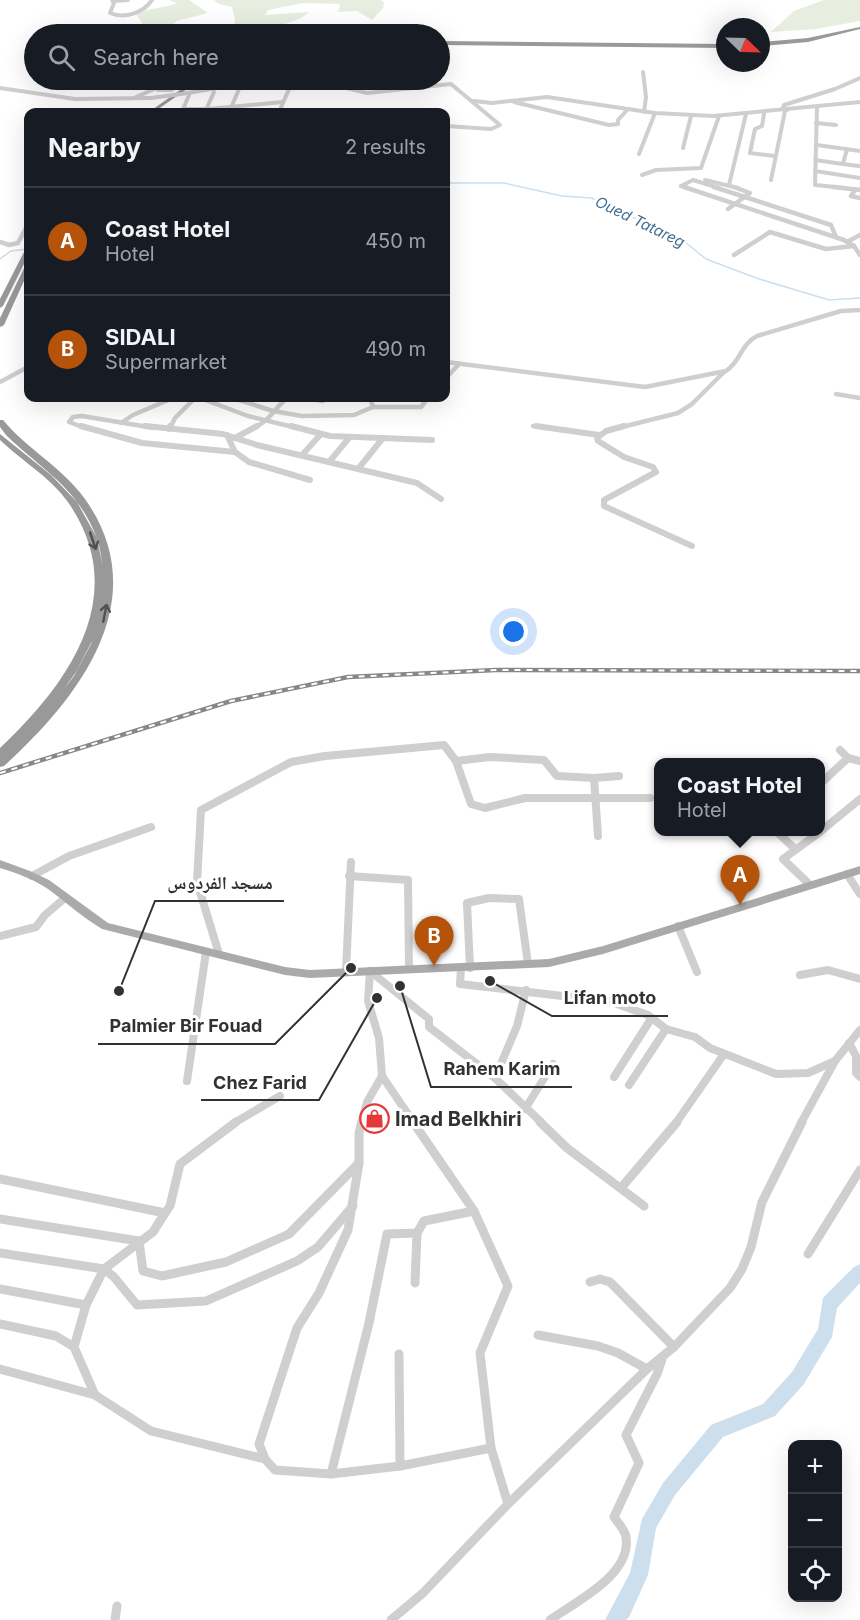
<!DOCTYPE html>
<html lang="en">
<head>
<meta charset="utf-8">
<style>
	body { margin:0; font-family:Inter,"Noto Naskh Arabic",sans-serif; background:#242831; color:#f1f3f6 }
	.controls { position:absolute; right:18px; bottom:18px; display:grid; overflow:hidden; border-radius:12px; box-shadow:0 6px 24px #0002 }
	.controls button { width:54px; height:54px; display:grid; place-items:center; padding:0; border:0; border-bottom:2px solid #363941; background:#171b24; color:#f1f3f6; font:30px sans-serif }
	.compass { position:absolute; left:716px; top:18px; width:54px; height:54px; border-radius:50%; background:#171b24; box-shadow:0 6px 24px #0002; rotate:113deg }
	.you { position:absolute; left:514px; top:632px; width:21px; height:21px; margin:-15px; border:4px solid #fff; border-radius:50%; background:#1a73e8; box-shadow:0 0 0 9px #1a73e833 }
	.badge { display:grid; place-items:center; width:39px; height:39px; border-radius:50%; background:#b45309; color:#fff; font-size:20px; font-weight:700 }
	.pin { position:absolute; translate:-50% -50px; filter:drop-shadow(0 2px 3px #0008) }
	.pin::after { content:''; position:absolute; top:32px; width:21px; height:18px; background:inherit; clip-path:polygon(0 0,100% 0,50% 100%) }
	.popup { position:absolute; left:654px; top:758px; width:171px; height:78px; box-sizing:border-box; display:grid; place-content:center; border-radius:12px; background:#171b24; filter:drop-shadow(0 2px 4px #0005); font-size:20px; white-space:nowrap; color:#9ea1a6 }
	.popup b { font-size:22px; color:#f1f3f6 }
	.popup::after { content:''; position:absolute; left:50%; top:100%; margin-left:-12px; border:12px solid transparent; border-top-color:#171b24 }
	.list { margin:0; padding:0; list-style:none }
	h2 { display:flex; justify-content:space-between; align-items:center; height:78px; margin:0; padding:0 24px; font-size:26px }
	h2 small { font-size:20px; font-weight:400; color:#9ea1a6 }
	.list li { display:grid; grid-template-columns:39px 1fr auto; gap:18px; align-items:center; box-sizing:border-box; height:108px; padding:0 24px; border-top:2px solid #363941 }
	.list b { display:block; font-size:22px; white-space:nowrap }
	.list p { margin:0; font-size:20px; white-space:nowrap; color:#9ea1a6 }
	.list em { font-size:20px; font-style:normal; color:#9ea1a6 }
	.icon { flex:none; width:33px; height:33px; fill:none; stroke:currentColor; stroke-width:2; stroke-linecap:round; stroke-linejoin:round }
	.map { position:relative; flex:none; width:860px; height:1620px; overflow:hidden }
	.search { position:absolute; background:#171b24; box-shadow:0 6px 24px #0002; left:24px; top:24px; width:426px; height:66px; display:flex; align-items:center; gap:15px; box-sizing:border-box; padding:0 21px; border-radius:33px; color:#9ea1a6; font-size:22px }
	.panel { position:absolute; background:#171b24; box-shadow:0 6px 24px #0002; left:24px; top:108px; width:426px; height:294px; border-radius:12px }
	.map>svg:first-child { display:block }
	.green { fill:#e7eee0 }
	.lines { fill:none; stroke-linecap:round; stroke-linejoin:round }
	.stream { stroke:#cddfed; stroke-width:1.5 }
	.river { fill:#cddfed; fill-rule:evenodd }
	.minor-far4 { stroke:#cfcfcf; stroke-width:4 }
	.minor-far3 { stroke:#cfcfcf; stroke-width:4.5 }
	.minor-far2 { stroke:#cfcfcf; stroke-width:6 }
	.minor-far1 { stroke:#cfcfcf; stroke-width:8 }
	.minor { stroke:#cfcfcf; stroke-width:9 }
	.major { fill:#aaa; fill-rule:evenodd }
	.highway { fill:#999; fill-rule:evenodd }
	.rail-casing { stroke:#878787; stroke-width:4.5 }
	.rail { stroke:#fff; stroke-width:2; stroke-dasharray:6; stroke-linecap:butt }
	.minor-bridge { stroke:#cfcfcf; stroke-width:4 }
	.oneway { stroke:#515151 }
	.labels { text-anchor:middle; stroke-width:6; stroke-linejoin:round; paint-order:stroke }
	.far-water-label { font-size:15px; font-style:italic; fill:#3f6e94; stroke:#fff }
	.near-poi-label { font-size:20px; font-weight:bold; fill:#323232; stroke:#fff; text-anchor:start }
	.leader { fill:none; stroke:#323232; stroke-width:2 }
	.callout-dot { fill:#323232; stroke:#fff; stroke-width:2 }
	.callout-label { font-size:18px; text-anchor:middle; font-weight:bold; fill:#323232; stroke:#fff; stroke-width:6; stroke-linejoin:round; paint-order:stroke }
</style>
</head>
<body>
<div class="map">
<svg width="860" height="1620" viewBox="0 0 860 1620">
	<rect width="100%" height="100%" fill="#fff"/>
	<g class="green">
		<path d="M169,0H189L208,13L177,21L170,27L192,34H114L142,23L136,14C151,7 162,9 177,3Z"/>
		<path d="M214,0H380L384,2L383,8L372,20L357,11L338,12L340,4L303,3L268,10L265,15L309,12C299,22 278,26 264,28C254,29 249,27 240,32L245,34H237L233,31L235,20L232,7L219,4Z"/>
		<path d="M824,0H860V21L816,29L771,32L794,11Z"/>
	</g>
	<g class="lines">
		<g class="stream">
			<path d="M446,183H504L562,196L592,198L614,212L638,219L680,238L706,259L759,279L829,300L860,298"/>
			<path d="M0,259L11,251L28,249"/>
		</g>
		<path class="river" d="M860,1264V1283L837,1308L832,1337L804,1384L775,1416L723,1437L675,1495L656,1528L648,1575L629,1617L626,1620H605L630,1573L642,1519L663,1483L711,1425L763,1404L792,1372L818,1329L823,1298L854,1267Z"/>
		<g class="minor-far4">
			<path d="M112,0L114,3L110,13C125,19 143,13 152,0"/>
			<path d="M113,1L128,0"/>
			<path d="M368,34L399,28"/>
			<path d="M643,72L646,97L644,112"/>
			<path d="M314,80L367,93L451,84L500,125L491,129L446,126"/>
			<path d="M0,88L75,99L151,98"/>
			<path d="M158,90H172"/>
			<path d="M190,93L183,109H208L283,102"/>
			<path d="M181,94L217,88L231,80"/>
			<path d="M136,97L175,80"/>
			<path d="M474,101L492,103L547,97L655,113L713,116L860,102"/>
			<path d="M514,102L609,125L618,124V120L628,109"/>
			<path d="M817,107L815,185L846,188"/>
			<path d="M206,110L214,92"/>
			<path d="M230,110L243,80"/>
			<path d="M787,110L783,108L784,105L835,89L860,78"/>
			<path d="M279,112L293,80"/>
			<path d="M764,114L762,126L755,129L750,153L775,156"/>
			<path d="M816,123L836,125"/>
			<path d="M817,145L860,151"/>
			<path d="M683,148L691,116"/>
			<path d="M847,149L843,164L859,166"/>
			<path d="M639,154L655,113"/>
			<path d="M815,160L843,164"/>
			<path d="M815,171L860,178"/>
			<path d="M642,175L656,170L701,168L719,116"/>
			<path d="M705,180L738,188"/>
			<path d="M771,180L785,111"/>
			<path d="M729,185L746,114"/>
			<path d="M681,186L688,188"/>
			<path d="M681,186L693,180L719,188"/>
		</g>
		<g class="minor-far3">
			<path d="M684,187L844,240L854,246L860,255"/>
			<path d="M714,187L831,225L836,237"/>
			<path d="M833,187L860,190"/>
			<path d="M855,190L851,196L860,198"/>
			<path d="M728,209L750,193L734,187"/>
			<path d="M0,242L9,245L18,243L28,224"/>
			<path d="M847,242L860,235"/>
			<path d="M734,255L770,232L826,249L854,246"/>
			<path d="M446,362L645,387L726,371C742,360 740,345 757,336L841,311L860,310"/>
			<path d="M446,378L459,364"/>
			<path d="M0,382L28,367"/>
			<path d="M836,394L860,398"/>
			<path d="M200,398L248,416L297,428"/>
			<path d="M233,398L273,411L302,416L354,415L373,407H421L428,398"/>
			<path d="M305,398L323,401"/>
			<path d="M370,398L373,407"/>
			<path d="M213,403L222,398"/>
			<path d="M121,423L133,415L173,398"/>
			<path d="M533,426L547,428"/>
			<path d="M85,428L69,422L73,417L82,416L154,428"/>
			<path d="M170,428L175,418L195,398"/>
			<path d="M254,428C270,420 274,409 287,398"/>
			<path d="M618,428L678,413L692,404L724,372"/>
		</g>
		<g class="minor-far2">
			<path d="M81,426L142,443L235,452"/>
			<path d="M145,426L223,434L257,445L417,483L441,499"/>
			<path d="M291,426L330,436L432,440"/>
			<path d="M536,426L599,435"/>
			<path d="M624,426L606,431L597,438L598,441L624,457L653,467L656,472L604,500V506L692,546"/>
			<path d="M169,429L170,426"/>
			<path d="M227,435L235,452L249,462L310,480"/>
			<path d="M235,438L257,426"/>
			<path d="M302,455L321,434"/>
			<path d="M329,462L349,438"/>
			<path d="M358,469L383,438"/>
		</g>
		<g class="minor-far1">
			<path d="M848,758L860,761"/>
			<path d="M456,761L490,757L544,760L557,776L594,778L619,776"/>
			<path d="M594,778L598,836"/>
			<path d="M821,783L848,758L840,750"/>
			<path d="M821,831L860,799"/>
			<path d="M777,832L794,848"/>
			<path d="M847,874L860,894"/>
			<path d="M32,876L69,856L151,827"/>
			<path d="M349,876L408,880L409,969"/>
			<path d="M810,885L783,859L820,832"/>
			<path d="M678,926L697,972"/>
			<path d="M0,936L36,927L45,915L65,898"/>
			<path d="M219,954L197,882L201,810L291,762L325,756L444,745L456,761L471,804L485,808L525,798H650"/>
			<path d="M461,968L460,984L580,998H600L648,1015L666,1029L695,1037L710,1048L776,1074L808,1073L835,1061"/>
			<path d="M470,968L467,903L489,898L519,899L528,964"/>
			<path d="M346,971L351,862"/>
			<path d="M370,971L429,1019V1027L495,1078L542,1123"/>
			<path d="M800,975L828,970L860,979"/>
			<path d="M849,1043L856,1056V1073L860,1077"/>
			<path d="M382,1076L414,1123"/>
			<path d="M614,1077L651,1019"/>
			<path d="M495,1078L517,1026L526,990"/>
			<path d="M187,1081L206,952"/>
			<path d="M629,1085L666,1029"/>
			<path d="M525,1109L553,1064"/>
			<path d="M234,1123L280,1096"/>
			<path d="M361,1123L367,1102L382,1076L379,1038L368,1001L370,971"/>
			<path d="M676,1123L724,1054"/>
			<path d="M801,1123L835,1061L860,1030"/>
		</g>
		<g class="minor">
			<path d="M362,1122L359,1133V1163L348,1230L319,1293L297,1328L259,1444L265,1459L275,1470L331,1474L400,1466L491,1448L508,1504"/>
			<path d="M413,1122L474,1211L508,1286L480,1353L491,1448"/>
			<path d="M540,1122L567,1148L644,1206"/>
			<path d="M0,1179L165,1213L153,1232L104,1269L86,1305L74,1347L95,1395L151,1431L265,1459"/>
			<path d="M621,1188L677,1122"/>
			<path d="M165,1213L170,1206L180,1164L236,1122"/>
			<path d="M0,1219L139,1241L143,1271L162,1276L226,1262L289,1234L359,1163"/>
			<path d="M0,1253L104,1269L114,1277L137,1305L206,1301L297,1261L318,1247L353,1206"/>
			<path d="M808,1254L860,1170"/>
			<path d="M590,1282L600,1279L610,1282L674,1347"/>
			<path d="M415,1283L417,1233"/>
			<path d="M0,1289L86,1305"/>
			<path d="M0,1324L56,1336L74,1347"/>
			<path d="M538,1335L598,1346L618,1353L647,1369"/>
			<path d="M399,1354L400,1466"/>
			<path d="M0,1369L95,1395"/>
			<path d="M331,1474L369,1323L387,1234L417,1233L424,1221L474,1211"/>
			<path d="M115,1620L117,1606"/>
			<path d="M391,1620L423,1593L508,1504L647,1369L674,1347L730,1288L742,1269L751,1247L762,1202L802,1122"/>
			<path d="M550,1620C575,1602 632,1575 626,1537C625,1530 618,1523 614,1517L639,1463L626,1435L657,1374L662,1359"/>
		</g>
		<path class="major" d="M0,860L30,871L49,880L108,923L285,967L310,970L549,959L603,946L860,866V874L603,954L549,967L310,978L285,975L102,929C82,917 66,902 48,889C33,879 17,873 0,868Z"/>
		<g class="highway">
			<path d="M860,27V29L808,42L761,46V42L808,38Z"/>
			<path d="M440,41L725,44V48L440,45Z"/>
			<path d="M194,80H200L154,112H149Z"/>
			<path d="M28,248V256L3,306L0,308V299L25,250Z"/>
			<path d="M28,264V272L4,325L0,327V318L25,266Z"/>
			<path d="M0,420H3C27,449 63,468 85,499C156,599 79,698 4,766L0,767V748C68,684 131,597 70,505C53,479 23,462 0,440V434L51,475L77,502L97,538L103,568C101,557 100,545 96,536C76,486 42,470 6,435L0,427ZM92,641L91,644L74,676L64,689L76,672Z"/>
		</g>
		<defs>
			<path id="rail" d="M0,773L231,701L348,677L496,670L860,671"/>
		</defs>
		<use href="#rail" class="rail-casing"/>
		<use href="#rail" class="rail"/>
		<path class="minor-bridge" d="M151,98L181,94"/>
	</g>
	<defs><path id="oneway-shaft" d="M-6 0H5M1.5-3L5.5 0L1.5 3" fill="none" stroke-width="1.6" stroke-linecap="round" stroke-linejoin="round" transform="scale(1.5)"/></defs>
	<g class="oneway">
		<use href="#oneway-shaft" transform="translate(93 541) rotate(71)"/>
		<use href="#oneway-shaft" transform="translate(105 613) rotate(-79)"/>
	</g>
	<defs>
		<symbol id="shop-ring" viewBox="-11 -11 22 22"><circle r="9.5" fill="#fff" stroke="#e4393b" stroke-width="1.5"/><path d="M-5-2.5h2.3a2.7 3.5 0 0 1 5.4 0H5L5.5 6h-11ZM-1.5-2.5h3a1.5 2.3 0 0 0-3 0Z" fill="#e4393b"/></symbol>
	</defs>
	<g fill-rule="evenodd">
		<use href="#shop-ring" x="358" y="1102" width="33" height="33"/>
	</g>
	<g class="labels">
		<g class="far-water-label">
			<text transform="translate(640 222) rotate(26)" y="5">Oued Tatareg</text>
		</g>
		<g class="near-poi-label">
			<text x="395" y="1126">Imad Belkhiri</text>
		</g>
	</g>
	<path class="leader" d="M119 991L155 901H284M490 981L552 1016H668M351 968L275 1044H98M400 986L431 1087H572M377 998L319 1100H201"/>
	<g class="callout-dot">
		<circle cx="119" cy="991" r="6"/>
		<circle cx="490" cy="981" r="6"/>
		<circle cx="351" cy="968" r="6"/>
		<circle cx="400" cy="986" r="6"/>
		<circle cx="377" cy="998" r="6"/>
	</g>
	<g class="callout-label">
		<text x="220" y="889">مسجد الفردوس</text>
		<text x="610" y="1004">Lifan moto</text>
		<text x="186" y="1032">Palmier Bir Fouad</text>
		<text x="502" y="1075">Rahem Karim</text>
		<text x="260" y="1089">Chez Farid</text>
	</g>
</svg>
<div class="controls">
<button>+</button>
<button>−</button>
<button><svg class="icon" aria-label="locate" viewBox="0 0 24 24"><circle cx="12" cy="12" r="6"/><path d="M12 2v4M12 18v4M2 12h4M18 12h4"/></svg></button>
</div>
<svg class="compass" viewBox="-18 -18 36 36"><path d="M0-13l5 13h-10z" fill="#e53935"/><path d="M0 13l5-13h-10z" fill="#9ea1a6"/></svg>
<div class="you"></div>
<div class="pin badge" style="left:740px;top:905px">A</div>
<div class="popup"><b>Coast Hotel</b>Hotel</div>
<div class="pin badge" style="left:434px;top:966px">B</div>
<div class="search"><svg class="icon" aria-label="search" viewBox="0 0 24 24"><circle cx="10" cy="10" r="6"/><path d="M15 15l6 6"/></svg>Search here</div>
<section class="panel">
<h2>Nearby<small>2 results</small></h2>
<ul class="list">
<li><span class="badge">A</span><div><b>Coast Hotel</b><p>Hotel</p></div><em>450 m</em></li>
<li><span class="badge">B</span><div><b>SIDALI</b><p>Supermarket</p></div><em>490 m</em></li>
</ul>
</section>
</div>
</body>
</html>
